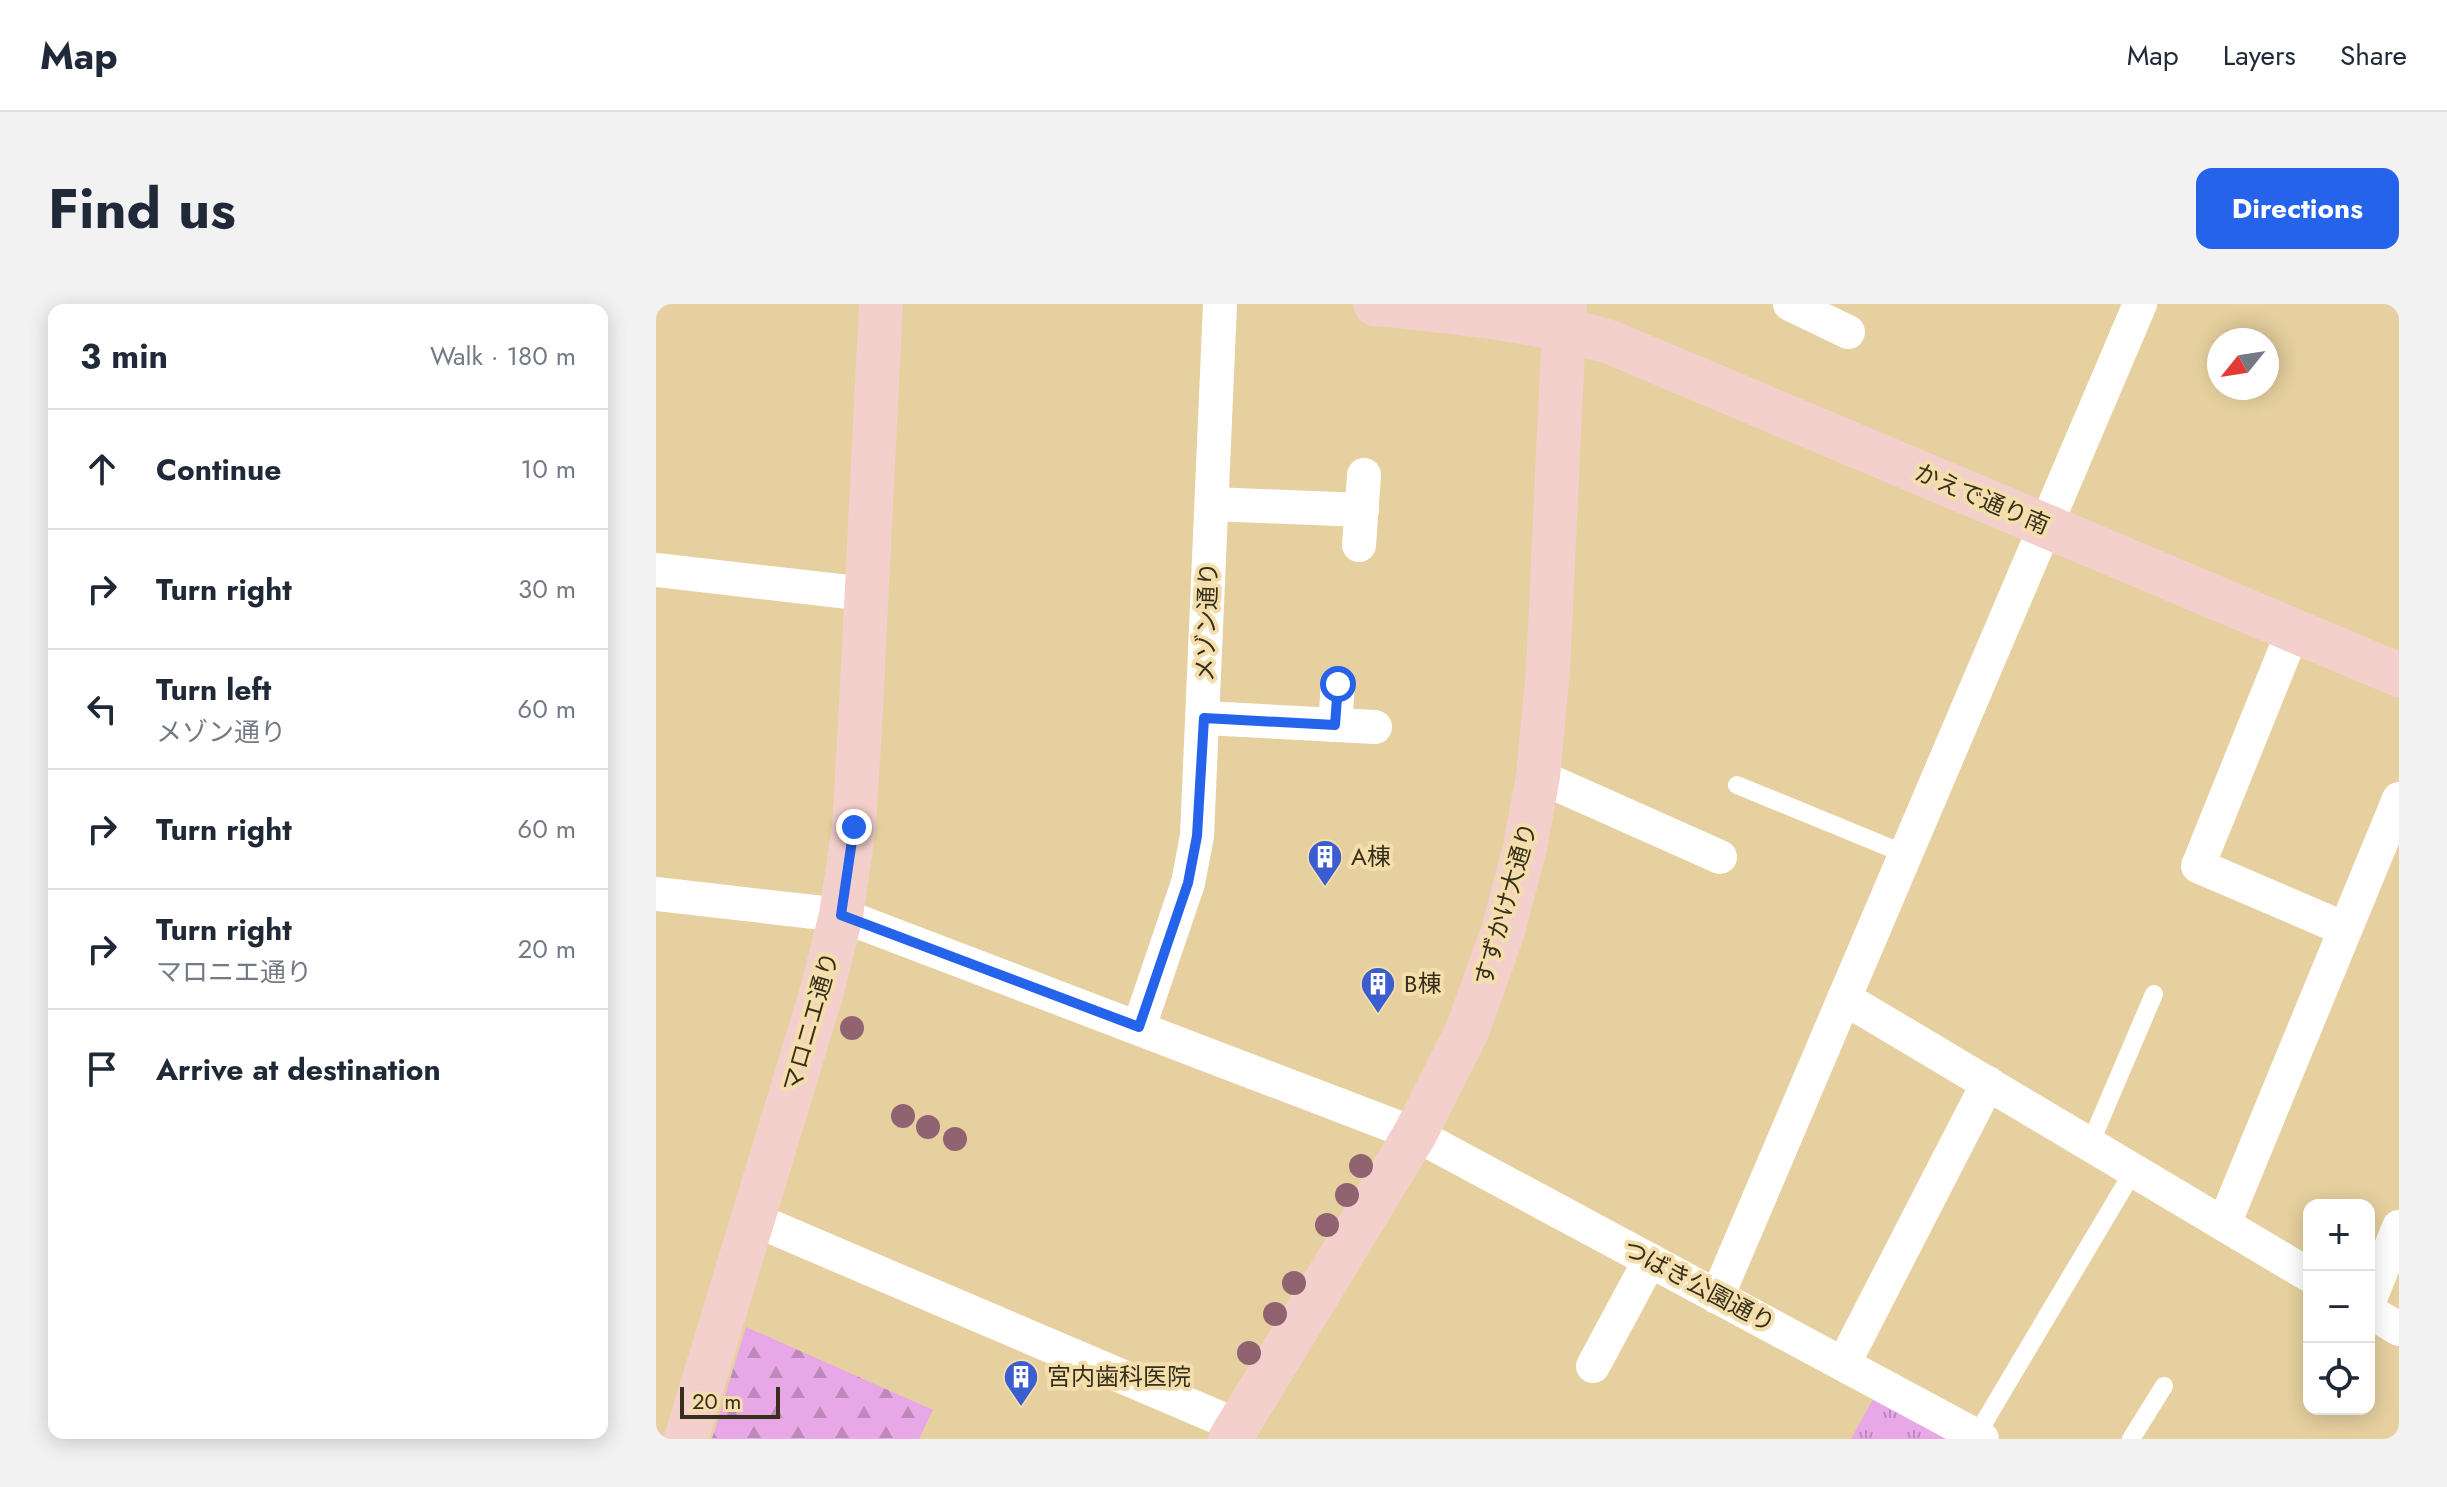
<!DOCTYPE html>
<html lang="en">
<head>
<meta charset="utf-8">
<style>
	body { margin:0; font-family:Jost,"Noto Sans JP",sans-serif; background:#f2f2f3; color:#1f2937 }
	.controls { position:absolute; right:24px; bottom:24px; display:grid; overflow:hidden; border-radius:16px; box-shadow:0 4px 20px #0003 }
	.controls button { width:72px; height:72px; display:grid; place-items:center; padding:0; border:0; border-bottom:2px solid #e0e1e3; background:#fff; color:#1f2937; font:40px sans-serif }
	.compass { position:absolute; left:1551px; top:24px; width:72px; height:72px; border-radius:50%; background:#fff; box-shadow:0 4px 20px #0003; rotate:240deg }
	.scale { position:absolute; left:24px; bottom:20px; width:100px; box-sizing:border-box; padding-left:8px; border:4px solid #372f1b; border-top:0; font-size:22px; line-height:28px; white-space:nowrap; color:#372f1b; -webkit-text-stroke:6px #f3deac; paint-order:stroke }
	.stop { position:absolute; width:24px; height:24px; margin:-18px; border:6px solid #2563eb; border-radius:50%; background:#fff }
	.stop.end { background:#2563eb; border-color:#fff; box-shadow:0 2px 8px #0008 }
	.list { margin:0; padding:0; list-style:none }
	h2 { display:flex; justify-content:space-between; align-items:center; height:104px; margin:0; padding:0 32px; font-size:34px }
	h2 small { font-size:26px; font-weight:400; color:#747a83 }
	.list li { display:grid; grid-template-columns:52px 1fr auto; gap:24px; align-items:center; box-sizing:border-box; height:120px; padding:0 32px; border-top:2px solid #e0e1e3 }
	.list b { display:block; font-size:30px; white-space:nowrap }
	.list p { margin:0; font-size:26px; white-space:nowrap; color:#747a83 }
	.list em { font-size:26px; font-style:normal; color:#747a83 }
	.icon { flex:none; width:44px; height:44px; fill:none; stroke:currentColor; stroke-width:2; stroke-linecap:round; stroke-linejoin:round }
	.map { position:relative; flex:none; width:1743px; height:1135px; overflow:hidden; border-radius:16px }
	header { display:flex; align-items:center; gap:48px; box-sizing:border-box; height:112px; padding:0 40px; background:#fff; border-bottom:2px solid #e0e1e3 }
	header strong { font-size:38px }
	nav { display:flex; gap:44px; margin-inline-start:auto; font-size:28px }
	.intro { display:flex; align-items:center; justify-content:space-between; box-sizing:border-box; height:192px; padding:0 48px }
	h1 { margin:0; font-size:56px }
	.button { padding:20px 36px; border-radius:16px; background:#2563eb; color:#fff; font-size:28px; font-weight:700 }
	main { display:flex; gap:48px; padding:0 48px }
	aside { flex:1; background:#fff; border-radius:16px; box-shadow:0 4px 20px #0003 }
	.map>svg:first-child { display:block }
	.forest { fill:url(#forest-firs) }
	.park { fill:url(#park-tufts) }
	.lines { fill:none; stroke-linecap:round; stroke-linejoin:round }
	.lane { stroke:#fff; stroke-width:18 }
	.street { stroke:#fff; stroke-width:34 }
	.secondary { stroke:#f4d0cc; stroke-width:44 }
	.tree { fill:#916371 }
	.route { stroke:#2563eb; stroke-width:10 }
	.labels { text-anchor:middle; stroke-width:8; stroke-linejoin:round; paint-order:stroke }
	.street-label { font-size:24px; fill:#372f1b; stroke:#f3deac }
	.poi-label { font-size:24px; fill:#372f1b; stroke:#f3deac; text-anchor:start }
</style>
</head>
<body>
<header>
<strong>Map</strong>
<nav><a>Map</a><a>Layers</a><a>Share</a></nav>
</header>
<div class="intro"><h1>Find us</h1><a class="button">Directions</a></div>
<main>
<aside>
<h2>3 min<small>Walk · 180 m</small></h2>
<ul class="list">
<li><svg class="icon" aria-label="ahead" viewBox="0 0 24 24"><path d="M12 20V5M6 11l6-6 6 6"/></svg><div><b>Continue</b></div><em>10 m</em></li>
<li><svg class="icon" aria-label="right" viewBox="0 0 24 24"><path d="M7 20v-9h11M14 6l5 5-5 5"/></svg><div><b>Turn right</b></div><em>30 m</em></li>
<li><svg class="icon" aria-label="left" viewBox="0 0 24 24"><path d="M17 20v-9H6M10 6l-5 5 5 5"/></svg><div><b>Turn left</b><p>メゾン通り</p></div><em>60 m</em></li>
<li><svg class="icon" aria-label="right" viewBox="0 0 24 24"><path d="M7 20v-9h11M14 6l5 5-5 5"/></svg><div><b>Turn right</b></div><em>60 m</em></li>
<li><svg class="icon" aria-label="right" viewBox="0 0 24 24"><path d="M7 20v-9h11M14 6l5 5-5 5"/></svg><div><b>Turn right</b><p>マロニエ通り</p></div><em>20 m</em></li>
<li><svg class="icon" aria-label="arrive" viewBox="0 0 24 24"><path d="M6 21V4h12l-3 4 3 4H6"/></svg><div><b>Arrive at destination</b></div></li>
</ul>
</aside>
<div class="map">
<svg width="1743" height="1135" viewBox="0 0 1743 1135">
	<defs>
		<pattern id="forest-firs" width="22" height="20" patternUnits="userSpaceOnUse" patternTransform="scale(2)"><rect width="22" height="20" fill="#e8a7e6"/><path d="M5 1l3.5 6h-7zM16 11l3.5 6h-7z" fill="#bd88ba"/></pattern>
		<pattern id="park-tufts" width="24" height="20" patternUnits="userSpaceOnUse" patternTransform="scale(2)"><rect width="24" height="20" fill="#e8a7e6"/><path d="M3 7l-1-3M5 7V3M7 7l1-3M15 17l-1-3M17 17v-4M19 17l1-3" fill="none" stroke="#bd88ba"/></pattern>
	</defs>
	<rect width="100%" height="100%" fill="#e6d09f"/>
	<path class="forest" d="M90,1023L277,1106L263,1135H56Z"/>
	<path class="park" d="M1217,1095L1292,1135H1195Z"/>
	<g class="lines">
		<g class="lane">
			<path d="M1081,481L1249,550"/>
			<path d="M1434,840L1498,690"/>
			<path d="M1320,1132L1478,866"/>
			<path d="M1475,1135L1508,1082"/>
		</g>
		<g class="street">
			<path d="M1134,0L1192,28"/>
			<path d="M556,200L706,206"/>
			<path d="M703,241L708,171"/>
			<path d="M0,266L210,290"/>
			<path d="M1637,327L1542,562L1689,625"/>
			<path d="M548,414L719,423"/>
			<path d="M679,421L682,380"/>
			<path d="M882,472L1064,553"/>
			<path d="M0,590L185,611L759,830L1326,1135"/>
			<path d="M1188,694L1653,971"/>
			<path d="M483,723L532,579L541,532L564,0"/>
			<path d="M97,915L582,1122"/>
			<path d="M1568,920L1743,495"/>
			<path d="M1061,993L1484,0"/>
			<path d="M1713,997L1743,923"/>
			<path d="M1713,1007L1743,1025"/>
			<path d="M1188,1059L1332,779"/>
			<path d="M937,1062L994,956"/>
		</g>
		<g class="secondary">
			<path d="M719,0C800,8 875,15 954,38L1743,371"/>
			<path d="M30,1135L166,687L185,611L198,523L205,404L225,0"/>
			<path d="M574,1135L759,830L811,727L847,627L869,543L882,472L892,367L909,0"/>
		</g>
	</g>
	<g class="tree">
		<circle cx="196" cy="724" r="12"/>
		<circle cx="247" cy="812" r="12"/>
		<circle cx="272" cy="823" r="12"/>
		<circle cx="299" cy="835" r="12"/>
		<circle cx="705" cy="862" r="12"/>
		<circle cx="691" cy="891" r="12"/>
		<circle cx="671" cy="921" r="12"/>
		<circle cx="638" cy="979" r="12"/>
		<circle cx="619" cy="1010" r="12"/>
		<circle cx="593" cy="1049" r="12"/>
	</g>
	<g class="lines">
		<path class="route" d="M198,523L185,611L483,723L532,579L541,532L548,414L679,421L682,380"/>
	</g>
	<defs>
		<symbol id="building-pin" viewBox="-11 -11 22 30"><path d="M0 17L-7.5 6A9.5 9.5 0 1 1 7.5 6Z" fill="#3c5dcf" stroke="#f3deac"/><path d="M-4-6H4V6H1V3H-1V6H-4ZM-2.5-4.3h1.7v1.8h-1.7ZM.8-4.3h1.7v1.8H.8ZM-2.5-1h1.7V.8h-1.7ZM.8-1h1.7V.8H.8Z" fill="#fff"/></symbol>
	</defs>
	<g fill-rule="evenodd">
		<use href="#building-pin" x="649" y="533" width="40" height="54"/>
		<use href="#building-pin" x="702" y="660" width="40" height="54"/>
		<use href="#building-pin" x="345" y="1053" width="40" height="54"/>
	</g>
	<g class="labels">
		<g class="street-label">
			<text transform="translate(1326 195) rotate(23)" y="8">かえで通り南</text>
			<text transform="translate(551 318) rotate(-88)" y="8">メゾン通り</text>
			<text transform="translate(850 600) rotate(-74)" y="8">すずかけ大通り</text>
			<text transform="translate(155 718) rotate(-74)" y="8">マロニエ通り</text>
			<text transform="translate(1043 982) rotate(28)" y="8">つばき公園通り</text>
		</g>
		<g class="poi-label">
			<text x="695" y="561">A棟</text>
			<text x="748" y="688">B棟</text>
			<text x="391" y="1081">宮内歯科医院</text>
		</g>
	</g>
</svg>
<div class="controls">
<button>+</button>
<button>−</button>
<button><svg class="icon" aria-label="locate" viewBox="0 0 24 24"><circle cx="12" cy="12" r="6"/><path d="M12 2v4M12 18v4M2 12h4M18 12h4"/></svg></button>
</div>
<svg class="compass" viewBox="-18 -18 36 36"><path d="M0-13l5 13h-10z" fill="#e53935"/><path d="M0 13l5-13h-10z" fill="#747a83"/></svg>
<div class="scale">20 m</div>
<div class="stop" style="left:682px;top:380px"></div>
<div class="stop end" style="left:198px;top:523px"></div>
</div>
</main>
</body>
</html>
